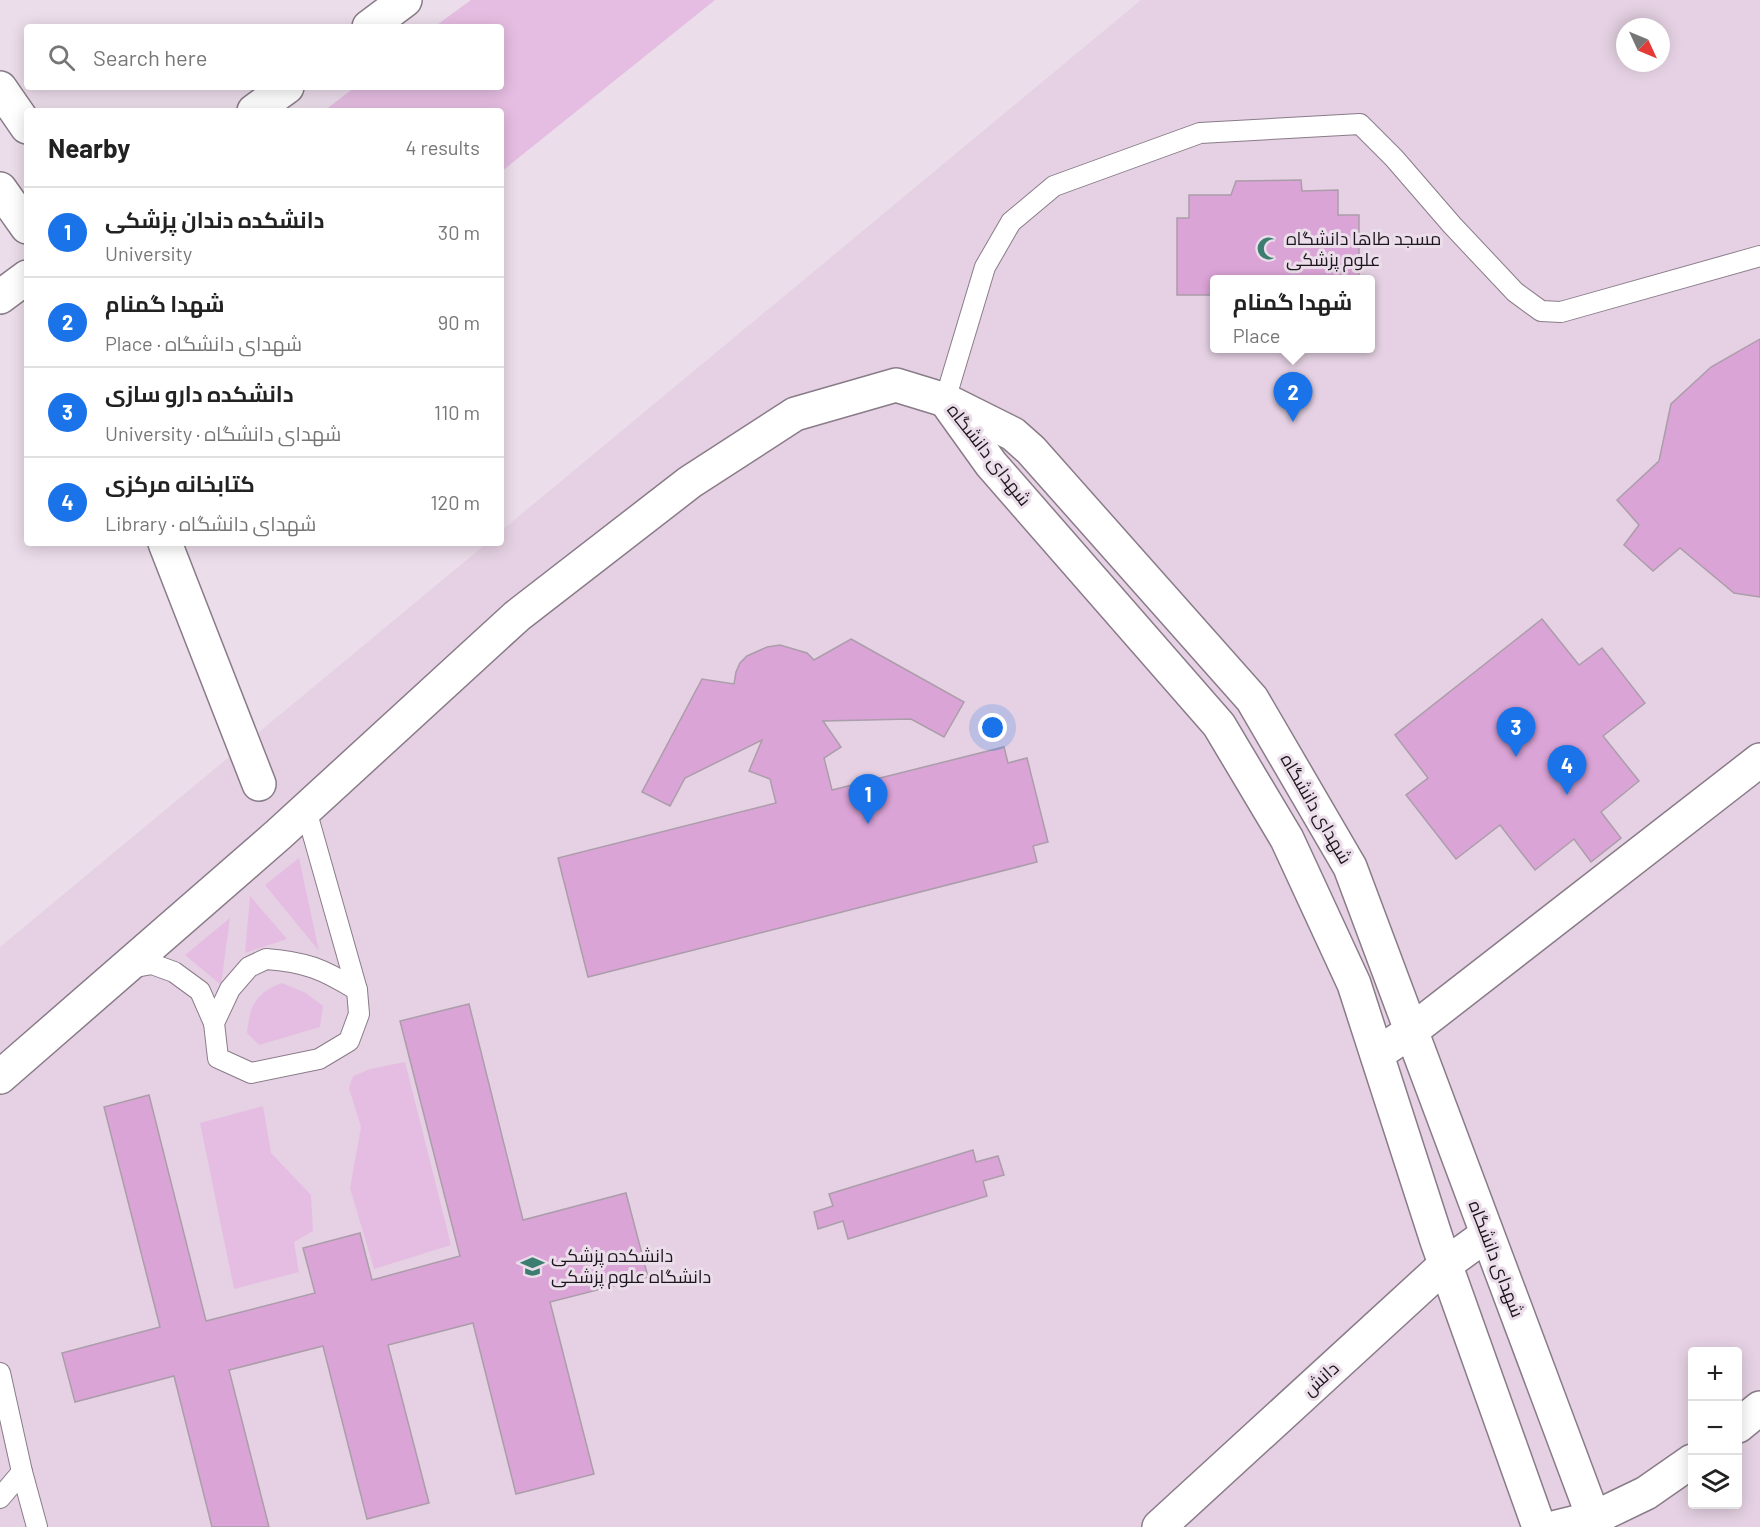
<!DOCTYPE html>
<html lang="en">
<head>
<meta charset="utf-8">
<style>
	body { margin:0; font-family:Barlow,Cairo,sans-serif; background:#f2f2f2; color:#222 }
	.controls { position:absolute; right:18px; bottom:18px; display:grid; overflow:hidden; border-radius:6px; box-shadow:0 3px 15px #0003 }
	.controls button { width:54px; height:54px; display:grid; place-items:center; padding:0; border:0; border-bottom:2px solid #e0e0e0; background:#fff; color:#222; font:30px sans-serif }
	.compass { position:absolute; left:1616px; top:18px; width:54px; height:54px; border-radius:50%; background:#fff; box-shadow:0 3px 15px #0003; rotate:134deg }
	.you { position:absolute; left:993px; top:728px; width:21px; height:21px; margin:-15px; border:4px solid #fff; border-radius:50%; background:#1a73e8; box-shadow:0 0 0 9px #1a73e833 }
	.badge { display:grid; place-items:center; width:39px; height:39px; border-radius:50%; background:#1a73e8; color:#fff; font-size:20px; font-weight:700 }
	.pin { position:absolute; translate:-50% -50px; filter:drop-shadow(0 2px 3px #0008) }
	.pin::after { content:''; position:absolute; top:32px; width:21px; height:18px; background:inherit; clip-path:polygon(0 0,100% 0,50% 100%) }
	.popup { position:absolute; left:1210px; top:275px; width:165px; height:78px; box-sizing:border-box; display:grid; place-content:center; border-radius:6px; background:#fff; filter:drop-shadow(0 2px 4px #0005); font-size:20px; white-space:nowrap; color:#767676 }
	.popup b { font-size:22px; color:#222 }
	.popup::after { content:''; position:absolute; left:50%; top:100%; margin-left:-12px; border:12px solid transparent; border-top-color:#fff }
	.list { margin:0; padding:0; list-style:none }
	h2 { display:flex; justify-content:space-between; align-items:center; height:78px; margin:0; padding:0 24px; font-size:26px }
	h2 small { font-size:20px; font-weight:400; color:#767676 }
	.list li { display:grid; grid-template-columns:39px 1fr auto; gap:18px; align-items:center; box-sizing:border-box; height:90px; padding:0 24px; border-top:2px solid #e0e0e0 }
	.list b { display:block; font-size:22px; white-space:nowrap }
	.list p { margin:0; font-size:20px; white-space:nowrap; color:#767676 }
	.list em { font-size:20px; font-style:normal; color:#767676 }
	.icon { flex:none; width:33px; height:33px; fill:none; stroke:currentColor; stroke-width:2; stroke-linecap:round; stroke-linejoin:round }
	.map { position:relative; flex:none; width:1760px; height:1527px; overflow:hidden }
	.search { position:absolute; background:#fff; box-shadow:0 3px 15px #0003; left:24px; top:24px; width:480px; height:66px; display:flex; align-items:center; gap:15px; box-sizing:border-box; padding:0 21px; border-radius:6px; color:#767676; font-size:22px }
	.panel { position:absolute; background:#fff; box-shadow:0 3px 15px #0003; left:24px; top:108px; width:480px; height:438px; border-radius:6px }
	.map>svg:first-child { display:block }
	.built { fill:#e5d1e3; fill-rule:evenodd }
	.green { fill:#e5bde2 }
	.building { fill:#dba4d7; stroke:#ab9daa; stroke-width:1.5 }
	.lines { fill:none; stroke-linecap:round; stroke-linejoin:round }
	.service-casing { stroke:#897c88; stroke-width:22 }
	.minor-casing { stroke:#897c88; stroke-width:36 }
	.tertiary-casing { stroke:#897c88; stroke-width:36 }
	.secondary-casing { stroke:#897c88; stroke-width:36 }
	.service { stroke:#fff; stroke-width:20 }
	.minor { stroke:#fff; stroke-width:33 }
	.tertiary { stroke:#fff; stroke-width:33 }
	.secondary { stroke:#fff; stroke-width:33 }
	.labels { text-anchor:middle; stroke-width:6; stroke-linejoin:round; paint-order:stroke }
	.poi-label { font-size:18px; fill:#1c171c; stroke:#ebddea; text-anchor:start }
	.street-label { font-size:18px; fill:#1c171c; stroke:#ebddea }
</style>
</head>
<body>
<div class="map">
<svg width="1760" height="1527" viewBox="0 0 1760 1527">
	<rect width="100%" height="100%" fill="#ebddea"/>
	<path class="built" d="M1141,0H1760V1527H0V947L487,543H501V531ZM1625,27H1661V63H1625ZM1215,280H1371V348H1215ZM1692,1352H1738V1504H1692Z"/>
	<g class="green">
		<path d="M471,0H715L501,172V111H324L355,87H501V27H434Z"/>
		<path d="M299,858L319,951L265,885Z"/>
		<path d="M250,896L287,939L245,953Z"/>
		<path d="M230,918L221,985L185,955Z"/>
		<path d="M282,983L306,993L323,1006L320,1027L259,1045L247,1033C250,1006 255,993 282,983Z"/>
		<path d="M405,1062L451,1245L374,1269L350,1188L361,1127L349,1088L353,1076L370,1069Z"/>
		<path d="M263,1106L271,1153L311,1195L313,1231L294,1242L299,1272L234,1289L200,1123Z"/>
	</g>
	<g class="building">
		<path d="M1301,180L1302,191L1338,190V215H1359V280H1215V295H1177V218H1189V195H1231L1236,181Z"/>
		<path d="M1760,339V597L1734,593L1680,548L1653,571L1624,545L1639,525L1617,500L1659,461L1671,404L1711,367Z"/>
		<path d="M1542,619L1579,665L1602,648L1645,703L1603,736L1639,781L1601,812L1621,838L1591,862L1574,839L1535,870L1500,825L1456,859L1406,795L1428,778L1395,735Z"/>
		<path d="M851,639L964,702L944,737L911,719L823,721L841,747L824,758L832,790L1004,747L1008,763L1027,758L1048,842L1033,846L1037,862L588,977L558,858L776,803L770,779L749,771L762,740L685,778L670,806L642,792L702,679L734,684L736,672L740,663L747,656L767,647L780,645L807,653L814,660Z"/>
		<path d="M469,1004L523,1220L626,1193L648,1277L550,1302L594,1474L516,1494L473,1323L388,1345L429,1503L367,1519L323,1346L229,1370L269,1527H212L174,1376L75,1402L62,1353L160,1327L104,1107L149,1095L206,1321L315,1293L303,1248L360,1233L372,1280L460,1256L400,1021Z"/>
		<path d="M973,1150L976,1162L998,1156L1004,1175L983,1181L987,1196L848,1239L843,1221L818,1229L814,1212L833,1206L829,1194Z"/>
	</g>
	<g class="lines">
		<defs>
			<g id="service">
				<path d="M945,400L985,267L1011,222L1054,186L1200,133L1360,124L1394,158L1452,225L1515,292L1541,311L1561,312L1760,256"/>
				<path d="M306,810L357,990"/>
				<path d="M266,959C306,962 323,969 357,990L359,1014L349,1041L319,1059L251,1073L218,1058L214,1023L230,989L249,967Z"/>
				<path d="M130,968L152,964L174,972L200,991L214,1023"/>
				<path d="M0,1373L22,1472L37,1527"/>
				<path d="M0,1498L22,1472"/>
			</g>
			<g id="minor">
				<path d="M1377,1054L1410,1032L1760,760"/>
				<path d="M1738,1426L1760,1408"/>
				<path d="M1159,1527L1446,1264L1486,1235"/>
				<path d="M1557,1527L1594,1518L1646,1493L1692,1461"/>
			</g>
			<g id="tertiary">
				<path d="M369,27L405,0"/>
				<path d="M254,111L287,87"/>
				<path d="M0,297L27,277"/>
				<path d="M948,404L991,464L1219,725L1287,839L1354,984L1437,1241L1539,1527"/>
				<path d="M165,543L259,784"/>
				<path d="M0,1077L279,834L517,616L690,482L795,414L896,385L945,400L1013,434L1031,450L1252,699L1350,867L1597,1527"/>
			</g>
			<g id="secondary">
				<path d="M0,88L27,127"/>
				<path d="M0,189L27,227"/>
			</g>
		</defs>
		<use href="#service" class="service-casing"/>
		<use href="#minor" class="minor-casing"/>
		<use href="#tertiary" class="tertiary-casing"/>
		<use href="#secondary" class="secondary-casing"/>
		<use href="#service" class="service"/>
		<use href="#minor" class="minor"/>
		<use href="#tertiary" class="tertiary"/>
		<use href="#secondary" class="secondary"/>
	</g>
	<defs>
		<symbol id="mosque-bare" viewBox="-9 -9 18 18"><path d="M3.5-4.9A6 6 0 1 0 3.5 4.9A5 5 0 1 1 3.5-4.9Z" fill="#3b7e71" stroke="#ebddea" stroke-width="2.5" paint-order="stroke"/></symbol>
		<symbol id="university-bare" viewBox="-9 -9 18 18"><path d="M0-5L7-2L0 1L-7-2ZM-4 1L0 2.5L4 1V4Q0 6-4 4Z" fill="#3b7e71" stroke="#ebddea" stroke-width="2.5" paint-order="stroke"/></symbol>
	</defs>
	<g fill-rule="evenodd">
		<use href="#mosque-bare" x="1252" y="232" width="33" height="33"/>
		<use href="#university-bare" x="516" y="1250" width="33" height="33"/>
	</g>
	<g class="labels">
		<g class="poi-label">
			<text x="1286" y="245">مسجد طاها دانشگاه<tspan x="1286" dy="21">علوم پزشکی</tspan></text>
			<text x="551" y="1262">دانشکده پزشکی<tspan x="551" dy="21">دانشگاه علوم پزشکی</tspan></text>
		</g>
		<g class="street-label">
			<text transform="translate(989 455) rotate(52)" y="6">شهدای دانشگاه</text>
			<text transform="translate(1316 809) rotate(60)" y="6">شهدای دانشگاه</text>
			<text transform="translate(1496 1259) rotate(69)" y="6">شهدای دانشگاه</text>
			<text transform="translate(1321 1379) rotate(-42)" y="6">دانش</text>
		</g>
	</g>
</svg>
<div class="controls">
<button>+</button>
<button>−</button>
<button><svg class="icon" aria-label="layers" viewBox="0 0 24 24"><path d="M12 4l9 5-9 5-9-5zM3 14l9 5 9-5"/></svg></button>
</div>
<svg class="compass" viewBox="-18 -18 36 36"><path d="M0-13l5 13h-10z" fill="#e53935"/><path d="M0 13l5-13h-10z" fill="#767676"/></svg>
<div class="you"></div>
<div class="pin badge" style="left:868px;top:824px">1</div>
<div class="pin badge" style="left:1293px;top:422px">2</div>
<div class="popup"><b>شهدا گمنام</b>Place</div>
<div class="pin badge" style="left:1516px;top:757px">3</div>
<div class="pin badge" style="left:1567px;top:795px">4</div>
<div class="search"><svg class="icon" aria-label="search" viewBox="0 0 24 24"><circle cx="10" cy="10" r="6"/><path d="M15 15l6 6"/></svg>Search here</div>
<section class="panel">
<h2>Nearby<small>4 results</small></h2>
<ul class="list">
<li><span class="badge">1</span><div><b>دانشکده دندان پزشکی</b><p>University</p></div><em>30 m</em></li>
<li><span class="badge">2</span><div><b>شهدا گمنام</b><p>Place · شهدای دانشگاه</p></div><em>90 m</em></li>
<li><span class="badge">3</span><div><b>دانشکده دارو سازی</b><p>University · شهدای دانشگاه</p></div><em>110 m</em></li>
<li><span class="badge">4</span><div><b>کتابخانه مرکزی</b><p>Library · شهدای دانشگاه</p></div><em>120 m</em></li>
</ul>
</section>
</div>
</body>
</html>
